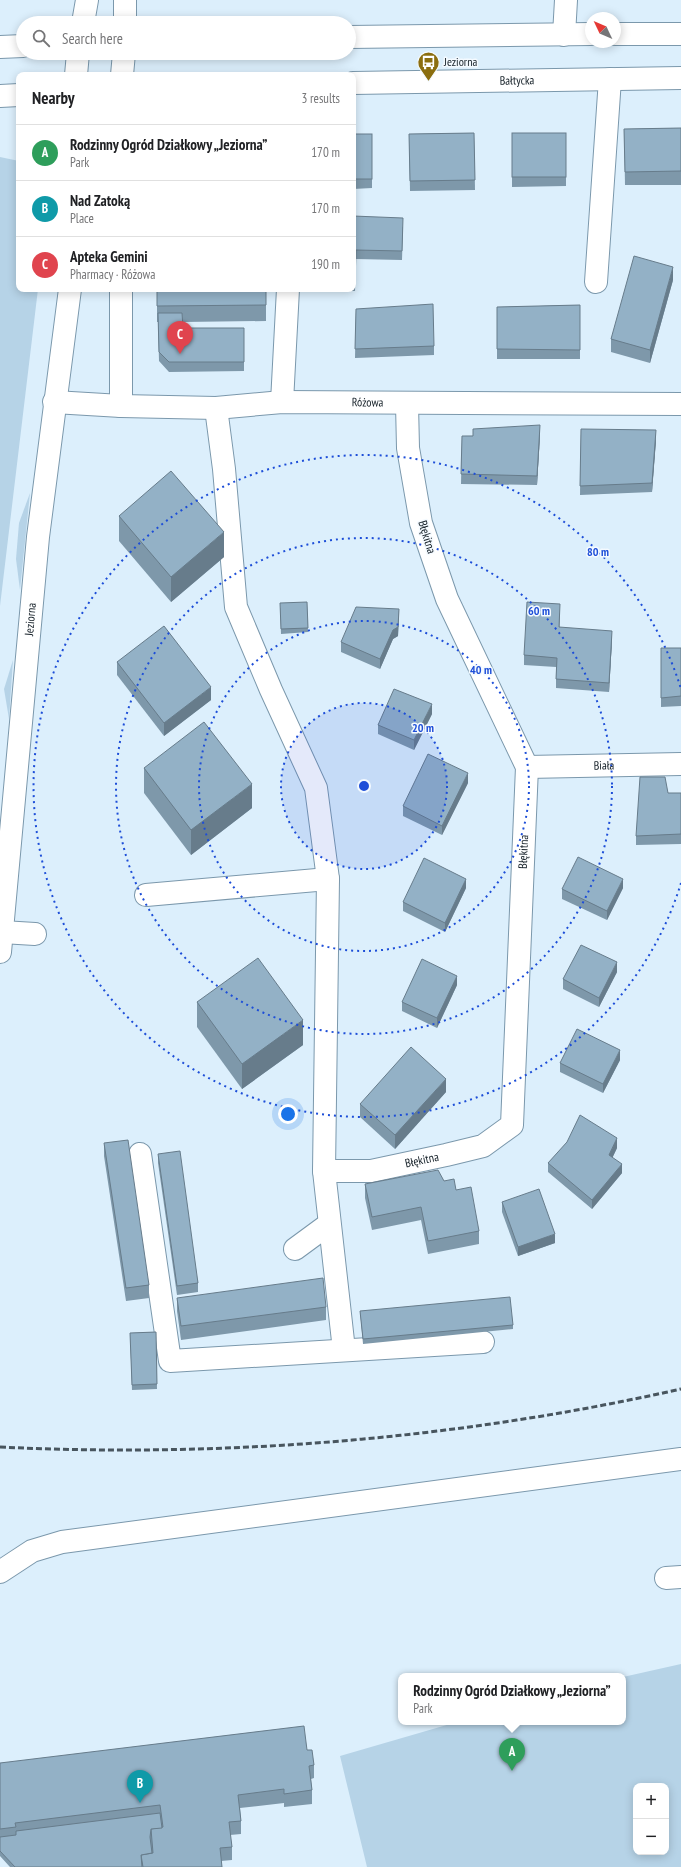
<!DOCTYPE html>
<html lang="en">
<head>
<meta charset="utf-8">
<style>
	body { margin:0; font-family:"PT Sans Narrow",sans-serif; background:#f6f6f6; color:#202124 }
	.controls { position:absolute; right:12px; bottom:12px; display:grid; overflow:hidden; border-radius:8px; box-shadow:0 2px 10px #0003 }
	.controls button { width:36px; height:36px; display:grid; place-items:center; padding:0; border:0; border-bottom:1px solid #e0e0e0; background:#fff; color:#202124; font:20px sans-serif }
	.compass { position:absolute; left:585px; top:12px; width:36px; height:36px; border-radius:50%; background:#fff; box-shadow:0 2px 10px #0003; rotate:314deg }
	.you { position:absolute; left:288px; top:1114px; width:14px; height:14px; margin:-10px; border:3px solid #fff; border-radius:50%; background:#1a73e8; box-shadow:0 0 0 6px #1a73e833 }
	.badge { display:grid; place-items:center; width:26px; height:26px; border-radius:50%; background:#db2777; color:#fff; font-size:13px; font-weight:700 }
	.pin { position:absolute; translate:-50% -33px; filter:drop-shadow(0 1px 2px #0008) }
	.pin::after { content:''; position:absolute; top:21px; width:14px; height:12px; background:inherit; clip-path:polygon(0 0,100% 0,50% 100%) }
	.popup { position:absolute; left:398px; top:1673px; width:228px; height:52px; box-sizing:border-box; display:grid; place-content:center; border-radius:8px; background:#fff; filter:drop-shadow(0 1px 3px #0005); font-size:13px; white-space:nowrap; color:#757577 }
	.popup b { font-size:15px; color:#202124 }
	.popup::after { content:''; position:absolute; left:50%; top:100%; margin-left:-8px; border:8px solid transparent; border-top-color:#fff }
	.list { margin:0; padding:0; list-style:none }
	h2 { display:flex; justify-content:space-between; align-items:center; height:52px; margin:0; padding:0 16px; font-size:17px }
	h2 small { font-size:13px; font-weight:400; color:#757577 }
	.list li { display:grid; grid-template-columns:26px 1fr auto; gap:12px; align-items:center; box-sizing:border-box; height:56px; padding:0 16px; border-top:1px solid #e0e0e0 }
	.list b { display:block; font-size:15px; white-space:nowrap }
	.list p { margin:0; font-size:13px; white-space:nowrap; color:#757577 }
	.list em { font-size:13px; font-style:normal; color:#757577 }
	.icon { flex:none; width:22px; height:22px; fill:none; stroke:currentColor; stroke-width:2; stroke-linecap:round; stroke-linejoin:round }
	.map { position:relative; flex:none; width:681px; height:1867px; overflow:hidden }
	.search { position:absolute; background:#fff; box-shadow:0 2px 10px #0003; left:16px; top:16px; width:340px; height:44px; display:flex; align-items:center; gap:10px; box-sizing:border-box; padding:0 14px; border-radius:22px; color:#757577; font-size:15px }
	.panel { position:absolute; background:#fff; box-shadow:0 2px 10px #0003; left:16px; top:72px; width:340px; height:220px; border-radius:8px }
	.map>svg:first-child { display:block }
	.green { fill:#b6d3e7; fill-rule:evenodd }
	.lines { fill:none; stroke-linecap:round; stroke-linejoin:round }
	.minor-casing { stroke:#7b98ac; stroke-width:24 }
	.major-casing { stroke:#7b98ac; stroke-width:24 }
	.minor { stroke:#fff; stroke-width:22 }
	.major { stroke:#fff; stroke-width:22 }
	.rail { stroke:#48555e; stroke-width:3; stroke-dasharray:6 3; stroke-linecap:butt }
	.wall { fill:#7e98aa }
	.shaded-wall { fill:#677c8b }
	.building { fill:#93b1c6; stroke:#677c8b }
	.ring { fill:none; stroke:#1d4ed8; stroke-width:2; stroke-dasharray:2 4 }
	.labels { text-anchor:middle; stroke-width:3; stroke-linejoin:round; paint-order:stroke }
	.poi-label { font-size:12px; fill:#131e26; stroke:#f4faff; text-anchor:start }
	.street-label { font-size:12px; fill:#131e26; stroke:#f4faff }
	.centre { fill:#1d4ed8; stroke:#f4faff; stroke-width:2 }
	.ring-label { font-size:12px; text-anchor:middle; font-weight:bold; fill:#1d4ed8; stroke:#f4faff; stroke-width:3; stroke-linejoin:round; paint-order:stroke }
</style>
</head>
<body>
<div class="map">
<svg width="681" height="1867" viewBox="0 0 681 1867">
	<rect width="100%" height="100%" fill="#dceffc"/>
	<g class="green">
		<path d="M0,157L19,161V289H38L0,606Z"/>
		<path d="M30,493L20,590L16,559L19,523Z"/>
		<path d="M13,660L9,719L4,689Z"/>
		<path d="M681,1664V1867H367L340,1756L457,1722H623V1677ZM636,1786H666V1852H636Z"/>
	</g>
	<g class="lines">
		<defs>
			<g id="minor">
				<path d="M125,0V23"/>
				<path d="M83,23L87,0"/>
				<path d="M564,35L566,0"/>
				<path d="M76,75L78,53"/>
				<path d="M122,75L124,53"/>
				<path d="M596,282L610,79"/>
				<path d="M121,289V406"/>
				<path id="s1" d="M54,402L121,406L216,408L282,402L681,404"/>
				<path d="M282,402L288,289"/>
				<path d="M216,408L224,469L236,607L271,690L316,788L328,879L324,1171L344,1350"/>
				<path id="s2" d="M527,767L681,764"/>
				<path d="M146,895L328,879"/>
				<path d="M2,932L35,934"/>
				<path id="s3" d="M0,952L38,537L70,289"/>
				<path d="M140,1154L170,1361L483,1342"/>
				<path id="s4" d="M324,1171H371L446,1155L483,1146L512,1125L527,767L447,599L421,523L408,448L407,404"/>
				<path d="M295,1249L329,1224"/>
				<path d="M0,1572L32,1551L62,1542L681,1459"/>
				<path d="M666,1578L681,1577"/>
			</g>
			<g id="major">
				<path d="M615,34H681"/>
				<path d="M349,37L591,34"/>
				<path d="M0,47L23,46"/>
				<path id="s5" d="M353,83L681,78"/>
				<path d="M0,96L19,95"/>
			</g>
		</defs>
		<use href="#minor" class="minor-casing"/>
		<use href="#major" class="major-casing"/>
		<use href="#minor" class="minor"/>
		<use href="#major" class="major"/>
		<path class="rail" d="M0,1447C228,1458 458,1439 681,1389"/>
	</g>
	<g class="wall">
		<path d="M681,128V185H625L624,129Z"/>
		<path d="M474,133L475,190L410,191L409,134Z"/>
		<path d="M512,133H566V186L512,187Z"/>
		<path d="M353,134H372V188L353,189Z"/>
		<path d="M353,216L403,227L402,260L356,259L355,291H333V289H353Z"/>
		<path d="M673,280L650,363L611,352V339Z"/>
		<path d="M157,289H266V321L183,322V328H244V371L169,372L159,361L158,322H157Z"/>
		<path d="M580,305V359H497V307Z"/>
		<path d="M356,309L434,346V355L355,358Z"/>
		<path d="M581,429L656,440L652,492L580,495Z"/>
		<path d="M540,435L537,485L461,484L462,436Z"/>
		<path d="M119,516L224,557L171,602L119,541Z"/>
		<path d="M307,602L308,632L281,634L280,608Z"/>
		<path d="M560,613L559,627L612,640L609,692L556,688V667L524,665V655Z"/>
		<path d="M399,618L398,636L393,639L380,669L341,652V642Z"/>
		<path d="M661,648H681V706L661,707Z"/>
		<path d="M117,662L211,700L164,736L117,675Z"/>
		<path d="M432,714L414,750L378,734V725Z"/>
		<path d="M144,768L252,808L191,855L144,793Z"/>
		<path d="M468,783L442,835L403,816V806Z"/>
		<path d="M668,793H681V844L636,845V836Z"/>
		<path d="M466,888L445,932L403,911V902Z"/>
		<path d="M623,888L607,920L562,899V889Z"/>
		<path d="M617,972L599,1007L563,989V979Z"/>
		<path d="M457,985L437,1028L402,1011V1002Z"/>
		<path d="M197,1002L303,1045L242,1089L197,1027Z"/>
		<path d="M620,1060L603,1093L560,1072V1063Z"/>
		<path d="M446,1092L395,1149L360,1117V1104Z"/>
		<path d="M104,1143L149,1285V1298L126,1301L104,1156Z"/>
		<path d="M617,1148L612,1158L622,1173L592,1209L548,1172V1163Z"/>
		<path d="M158,1154L198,1283V1292L177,1295L158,1163Z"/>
		<path d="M444,1181L456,1190L479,1231V1244L428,1254L421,1220L372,1230L365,1198V1184Z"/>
		<path d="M502,1202L555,1243L518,1256L502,1212Z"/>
		<path d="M177,1298L326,1307V1320L181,1340L177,1311Z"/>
		<path d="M360,1311L513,1325V1329L363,1344Z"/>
		<path d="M156,1332L157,1389L132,1390L130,1333Z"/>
		<path d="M307,1750L314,1765V1778L311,1779L312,1790V1804L284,1807V1803L240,1808L241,1821V1834L230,1835L232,1847V1860L221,1861L222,1867H10L0,1856V1763Z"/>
	</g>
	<g class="shaded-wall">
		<path d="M673,267V280L650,363V350Z"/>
		<path d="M540,425V435L537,485V476Z"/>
		<path d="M656,430V440L652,492V483Z"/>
		<path d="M224,532V557L171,602V577Z"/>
		<path d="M560,604V613L559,637V627Z"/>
		<path d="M399,609L398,636L393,639L380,669V659Z"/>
		<path d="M612,631V640L609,692V683Z"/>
		<path d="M211,687V700L164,736V723Z"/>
		<path d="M432,704V714L414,750V740Z"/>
		<path d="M468,773V783L442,835V826Z"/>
		<path d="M252,784V808L191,855V830Z"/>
		<path d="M466,879V888L445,932V923Z"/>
		<path d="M623,879V888L607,920V911Z"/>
		<path d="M617,962V972L599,1007V998Z"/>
		<path d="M457,976V985L437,1028V1018Z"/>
		<path d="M303,1020V1045L242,1089V1064Z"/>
		<path d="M620,1050V1060L603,1093V1084Z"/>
		<path d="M446,1079V1092L395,1149V1135Z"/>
		<path d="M617,1138V1148L609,1165V1155Z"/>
		<path d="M622,1164V1173L592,1209V1200Z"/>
		<path d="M555,1234V1243L518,1256V1247Z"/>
	</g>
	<g class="building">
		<path d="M681,128V171L625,172L624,129Z"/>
		<path d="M474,133L475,180L410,181L409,134Z"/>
		<rect x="512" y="133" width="54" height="44"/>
		<rect x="353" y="134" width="19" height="45"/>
		<path d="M353,216L403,218L402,251L356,250L355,282H353Z"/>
		<path d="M634,256L673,267L650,350L611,339Z"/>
		<path d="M157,289H266V305L157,306Z"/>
		<path d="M433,304L434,346L355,349L356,309Z"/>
		<path d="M580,305V350L497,349V307Z"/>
		<path d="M158,313H182L183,328H244V362H169L159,352Z"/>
		<path d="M540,425L537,476L461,474L462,436H473V429Z"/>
		<path d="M581,429L656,430L652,483L580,486Z"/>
		<path d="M171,471L224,532L171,577L119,516Z"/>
		<path d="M307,602L308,628L281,629L280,603Z"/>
		<path d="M527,602L560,604L559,627L612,631L609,683L556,679L557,658L524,655Z"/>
		<path d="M356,607L399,609L398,627L393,630L380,659L341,642Z"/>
		<path d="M164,626L211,687L164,723L117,662Z"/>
		<path d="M661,648H681V696L661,698Z"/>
		<path d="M394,689L432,704L414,740L378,725Z"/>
		<path d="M204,722L252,784L191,830L144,768Z"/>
		<path d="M428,754L468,773L442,826L403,806Z"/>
		<path d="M640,777H665L668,793H681V834L636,836Z"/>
		<path d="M578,857L623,879L607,911L562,889Z"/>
		<path d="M424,858L466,879L445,923L403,902Z"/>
		<path d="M581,945L617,962L599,998L563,979Z"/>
		<path d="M258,958L303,1020L242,1064L197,1002Z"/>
		<path d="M422,959L457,976L437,1018L402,1002Z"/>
		<path d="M577,1029L620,1050L603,1084L560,1063Z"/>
		<path d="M411,1047L446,1079L395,1135L360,1104Z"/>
		<path d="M580,1115L617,1138L609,1155L622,1164L592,1200L548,1163L567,1142Z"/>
		<path d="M128,1140L149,1285L126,1288L104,1143Z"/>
		<path d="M180,1151L198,1283L177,1286L158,1154Z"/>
		<path d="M438,1170L444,1181L454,1179L456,1190L471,1187L479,1231L428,1241L421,1207L372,1217L365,1184Z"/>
		<path d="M539,1189L555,1234L518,1247L502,1202Z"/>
		<path d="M323,1278L326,1307L181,1326L177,1298Z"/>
		<path d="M510,1297L513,1325L363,1339L360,1311Z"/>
		<path d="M156,1332L157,1384L132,1385L130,1333Z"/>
		<path d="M304,1726L307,1750H312L314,1765L309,1766L312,1790L284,1794V1789L238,1795L241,1821L229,1822L232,1847L220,1848L222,1867H143L141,1855L153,1853L151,1829L163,1827L160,1805L15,1823L16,1827L0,1829V1763Z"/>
		<path d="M160,1813L162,1828L151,1829L150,1837L152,1853L141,1855L142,1867H15L0,1851V1837L16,1835V1831Z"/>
	</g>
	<circle cx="364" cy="786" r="83" fill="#1d4ed8" fill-opacity=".12"/>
	<g class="ring">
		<circle cx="364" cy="786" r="83"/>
		<circle cx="364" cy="786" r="165"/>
		<circle cx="364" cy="786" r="248"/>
		<path d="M681 883A331 331 0 1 1 681 689"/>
	</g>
	<defs>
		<symbol id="bus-pin" viewBox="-11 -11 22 30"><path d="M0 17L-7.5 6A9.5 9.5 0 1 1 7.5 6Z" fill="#8b6e0f" stroke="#f4faff"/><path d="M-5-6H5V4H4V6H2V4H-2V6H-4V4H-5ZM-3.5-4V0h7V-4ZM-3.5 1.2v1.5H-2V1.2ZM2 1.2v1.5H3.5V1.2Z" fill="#fff"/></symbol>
	</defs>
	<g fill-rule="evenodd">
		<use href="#bus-pin" x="416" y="50" width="25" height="34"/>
	</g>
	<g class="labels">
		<g class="poi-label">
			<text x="444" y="66">Jeziorna</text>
		</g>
		<g class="street-label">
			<text dy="4" stroke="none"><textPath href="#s5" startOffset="164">Bałtycka</textPath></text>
			<text dy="4" stroke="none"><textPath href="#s1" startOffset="314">Różowa</textPath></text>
			<text transform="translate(427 537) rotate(73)" y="4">Błękitna</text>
			<text dy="4" stroke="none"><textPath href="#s3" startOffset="334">Jeziorna</textPath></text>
			<text dy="4" stroke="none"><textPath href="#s2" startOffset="77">Biała</textPath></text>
			<text dy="4" stroke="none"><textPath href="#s4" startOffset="471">Błękitna</textPath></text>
			<text dy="4" stroke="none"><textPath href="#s4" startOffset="99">Błękitna</textPath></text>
		</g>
	</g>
	<circle cx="364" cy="786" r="6" class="centre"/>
	<g class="ring-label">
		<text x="598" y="556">80 m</text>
		<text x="539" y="615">60 m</text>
		<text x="481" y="674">40 m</text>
		<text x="423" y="732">20 m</text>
	</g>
</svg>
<div class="controls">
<button>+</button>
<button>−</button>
</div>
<svg class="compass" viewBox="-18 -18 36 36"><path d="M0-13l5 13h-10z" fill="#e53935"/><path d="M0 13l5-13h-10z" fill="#757577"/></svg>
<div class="you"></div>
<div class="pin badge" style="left:512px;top:1771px;background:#2e9e5b">A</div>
<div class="popup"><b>Rodzinny Ogród Działkowy „Jeziorna”</b>Park</div>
<div class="pin badge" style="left:140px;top:1803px;background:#0f9aa8">B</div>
<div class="pin badge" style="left:180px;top:354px;background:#e0444e">C</div>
<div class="search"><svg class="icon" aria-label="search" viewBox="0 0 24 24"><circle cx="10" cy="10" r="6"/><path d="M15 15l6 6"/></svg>Search here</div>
<section class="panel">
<h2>Nearby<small>3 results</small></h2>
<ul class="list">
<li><span class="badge" style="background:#2e9e5b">A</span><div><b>Rodzinny Ogród Działkowy „Jeziorna”</b><p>Park</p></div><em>170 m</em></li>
<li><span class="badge" style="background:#0f9aa8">B</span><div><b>Nad Zatoką</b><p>Place</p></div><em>170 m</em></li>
<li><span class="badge" style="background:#e0444e">C</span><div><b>Apteka Gemini</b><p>Pharmacy · Różowa</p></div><em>190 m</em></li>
</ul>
</section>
</div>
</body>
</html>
